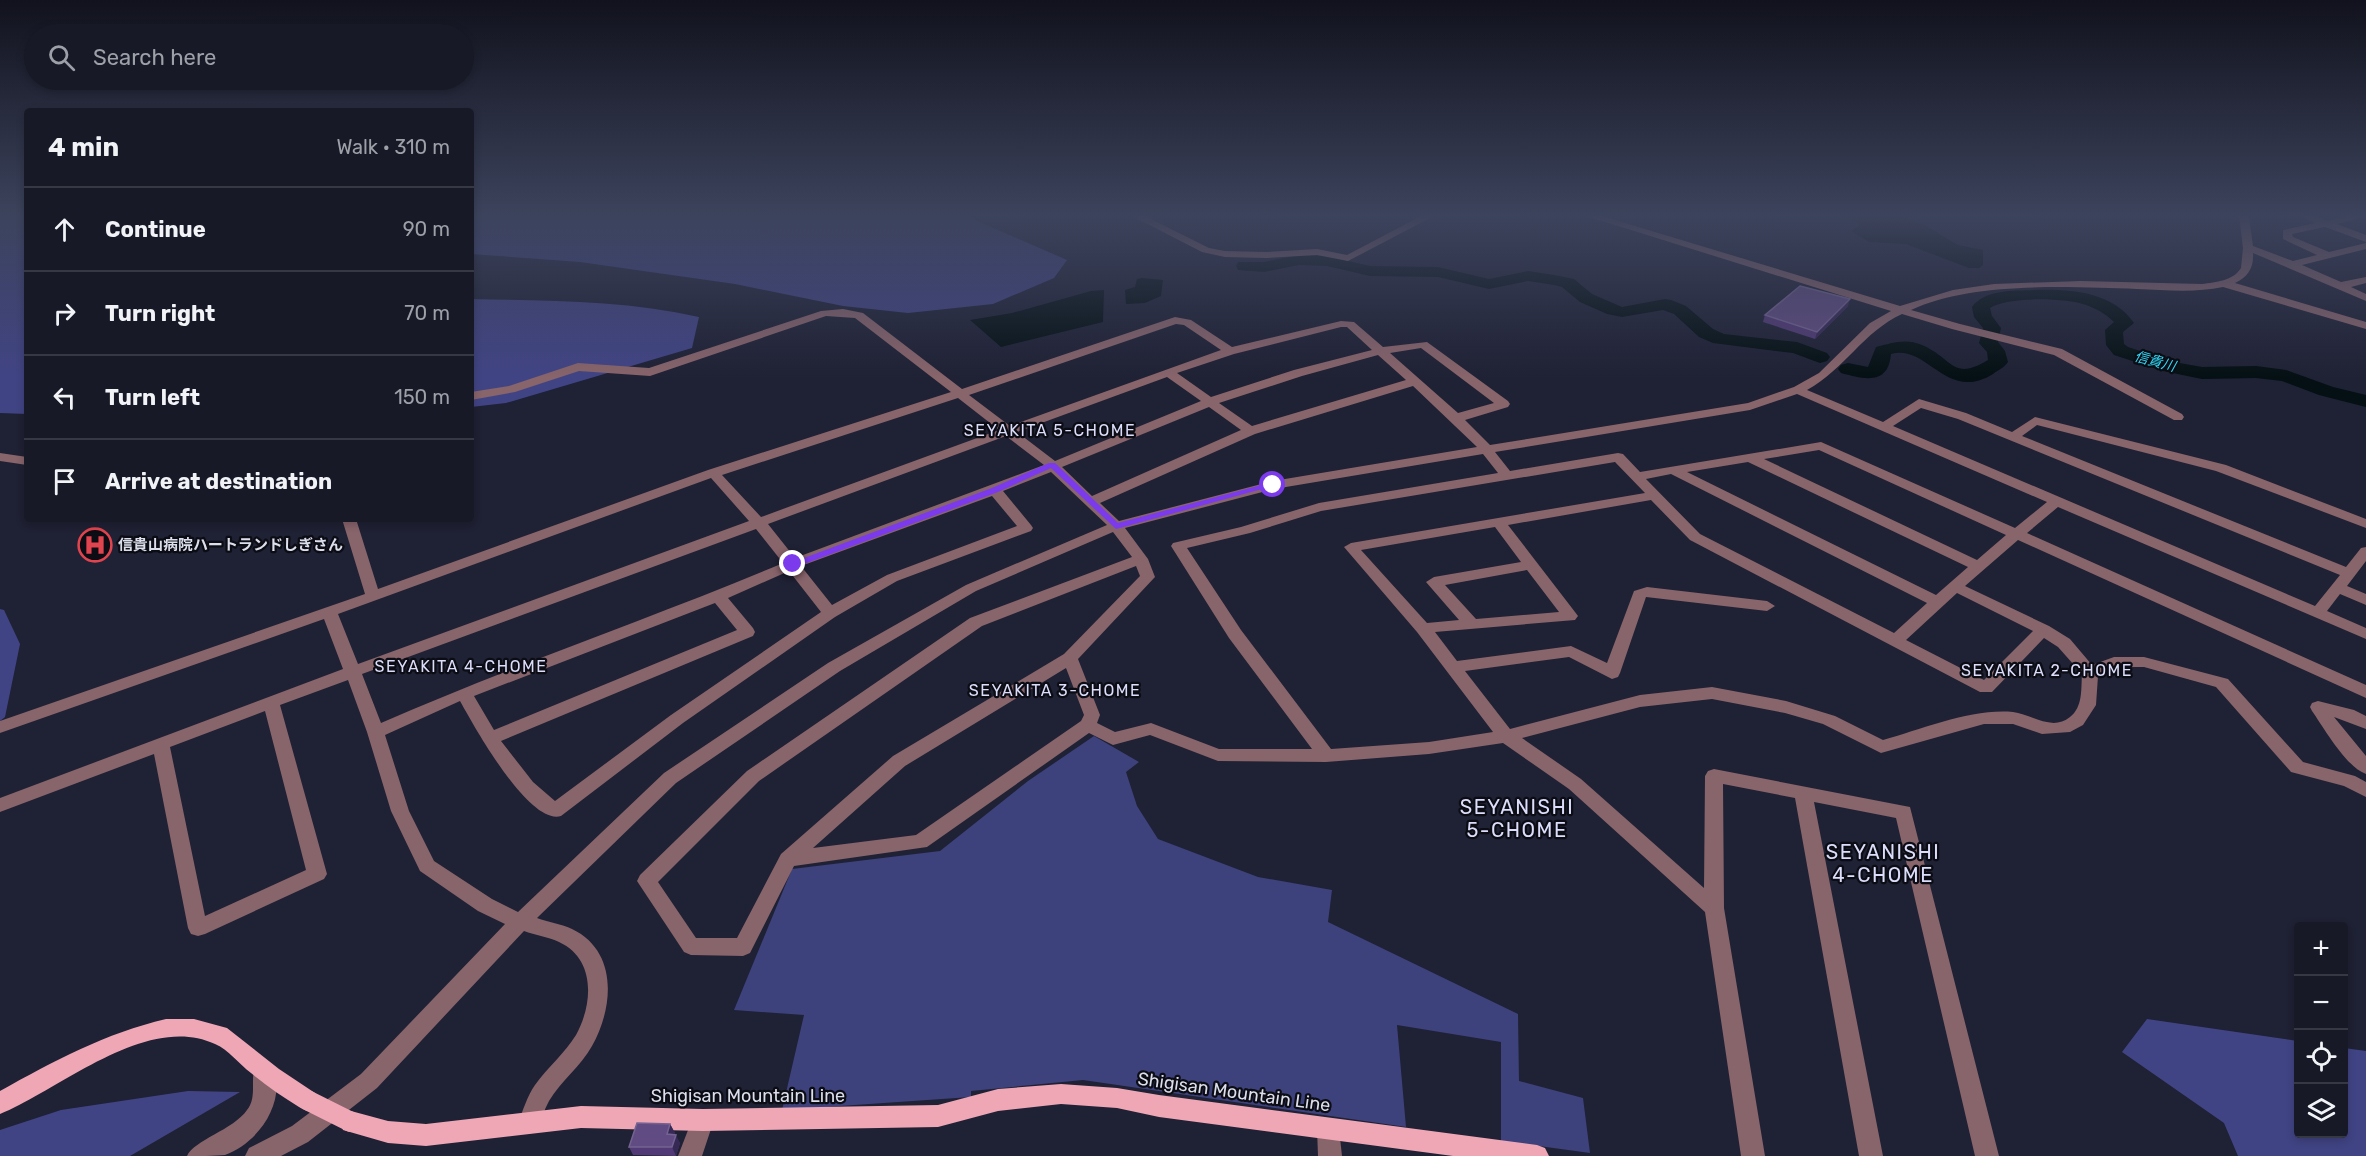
<!DOCTYPE html>
<html lang="en">
<head>
<meta charset="utf-8">
<style>
	body { margin:0; font-family:Rubik,"Noto Sans JP",sans-serif; background:#242633; color:#f1f3f6 }
	.controls { position:absolute; right:18px; bottom:18px; display:grid; overflow:hidden; border-radius:6px; box-shadow:0 3px 9px #0003 }
	.controls button { width:54px; height:54px; display:grid; place-items:center; padding:0; border:0; border-bottom:2px solid #363844; background:#171927; color:#f1f3f6; font:30px sans-serif }
	.stop { position:absolute; width:18px; height:18px; margin:-14px; border:4px solid #7c3aed; border-radius:50%; background:#fff }
	.stop.end { background:#7c3aed; border-color:#fff; box-shadow:0 2px 6px #0008 }
	.list { margin:0; padding:0; list-style:none }
	h2 { display:flex; justify-content:space-between; align-items:center; height:78px; margin:0; padding:0 24px; font-size:26px }
	h2 small { font-size:20px; font-weight:400; color:#9ea0a7 }
	.list li { display:grid; grid-template-columns:39px 1fr auto; gap:18px; align-items:center; box-sizing:border-box; height:84px; padding:0 24px; border-top:2px solid #363844 }
	.list b { display:block; font-size:22px; white-space:nowrap }
	.list em { font-size:20px; font-style:normal; color:#9ea0a7 }
	.icon { flex:none; width:33px; height:33px; fill:none; stroke:currentColor; stroke-width:2; stroke-linecap:round; stroke-linejoin:round }
	.map { position:relative; flex:none; width:2366px; height:1156px; overflow:hidden }
	.search { position:absolute; background:#171927; box-shadow:0 3px 9px #0003; left:24px; top:24px; width:450px; height:66px; display:flex; align-items:center; gap:15px; box-sizing:border-box; padding:0 21px; border-radius:33px; color:#9ea0a7; font-size:22px }
	.panel { position:absolute; background:#171927; box-shadow:0 3px 9px #0003; left:24px; top:108px; width:450px; height:414px; border-radius:6px }
	.map>svg:first-child { display:block }
	.green { fill:#3d417c }
	.forest { fill:#414484 }
	.water { fill:#041013 }
	.lines { fill:none; stroke-linecap:round; stroke-linejoin:round }
	.river { fill:#041013; fill-rule:evenodd }
	.minor { fill:#88646b; fill-rule:evenodd }
	.major { fill:#efa6b5; fill-rule:evenodd }
	.major-bridge { stroke:#efa6b5; stroke-width:20 }
	.wall { fill:#513a75 }
	.shaded-wall { fill:#372956 }
	.building { fill:#604c82; stroke:#746392; stroke-width:1.5 }
	.route { fill:#7c3aed }
	.labels { text-anchor:middle; stroke-width:4.5; stroke-linejoin:round; paint-order:stroke }
	.far-water-label { font-size:14px; font-style:italic; fill:#2ed9f6; stroke:#0b0c14 }
	.poi-label { font-size:15px; font-weight:bold; fill:#dcdfeb; stroke:#0b0c14; text-anchor:start }
	.neighbourhood-label { font-size:16px; letter-spacing:1.5px; fill:#dcddfb; stroke:#0b0c14 }
	.near-street-label { font-size:18px; fill:#dcdfeb; stroke:#0b0c14 }
	.near-neighbourhood-label { font-size:20px; letter-spacing:1.5px; fill:#dcddfb; stroke:#0b0c14 }
</style>
</head>
<body>
<div class="map">
<svg width="2366" height="1156" viewBox="0 0 2366 1156">
	<rect width="100%" height="100%" fill="#1f2134"/>
	<path class="green" d="M1094,736L1139,762L1126,772L1137,806L1158,839L1258,877L1332,890L1328,922L1518,1014L1519,1081L1583,1098L1590,1153L1501,1141V1042L1397,1025L1406,1127L1083,1080L971,1091V1097L782,1110L804,1015L734,1010L792,869L940,851L1028,781Z"/>
	<g class="forest">
		<path d="M0,216H27V414L0,413Z"/>
		<path d="M471,216H966L1067,260L1054,278L993,304L908,313L843,306L735,284L580,262L471,254Z"/>
		<path d="M471,299C548,301 624,300 699,317L692,348L506,403L471,407Z"/>
		<path d="M0,609L4,610L20,644L5,717L0,721Z"/>
		<path d="M2147,1019L2298,1041V1134H2344V1048L2366,1051V1156H2238L2224,1123L2122,1052Z"/>
		<path d="M188,1091L240,1092L130,1156H0V1130L61,1110Z"/>
	</g>
	<g class="water">
		<path d="M1845,216H1902L1928,227L1958,245L1983,250V265L1979,268H1969L1906,244L1869,242L1851,231L1859,226V223Z"/>
		<path d="M1142,278L1163,280L1161,296L1145,303L1126,304L1125,290L1135,287L1137,279Z"/>
		<path d="M1104,290L1103,322L1001,347L970,320L1012,313L1091,291Z"/>
	</g>
	<g class="lines">
		<g class="river">
			<path d="M1299,255L1327,256L1370,266L1438,267L1489,279L1528,271L1554,275L1574,279L1592,294L1622,307L1665,299L1671,300L1686,306L1713,329L1724,334L1797,342L1827,353L1830,357L1827,361L1820,363L1793,353L1713,343L1699,337L1674,314L1663,310L1622,317L1607,314L1580,302L1562,287L1554,285L1528,281L1489,289L1438,277L1370,276L1327,266L1299,265L1264,272L1238,270L1236,266L1238,262H1264Z"/>
			<path d="M2034,290C2069,289 2112,291 2134,323L2123,332L2124,344L2128,347L2174,362L2202,367L2256,366L2286,370L2333,387L2366,395V407L2319,395L2282,381L2256,378L2202,379L2163,371L2114,355L2106,345L2105,330L2114,322C2106,314 2097,309 2086,305C2066,298 2008,296 1990,308L1992,316L2001,328L1998,342L2005,351L2008,362C2004,368 1998,370 1993,374C1946,403 1928,344 1891,354C1888,386 1864,379 1841,373L1838,369L1841,365L1848,363L1868,367L1876,347C1892,343 1906,338 1922,345C1953,358 1952,382 1988,360L1987,352L1979,343L1983,328L1974,317L1972,307C1985,289 2014,291 2034,290Z"/>
		</g>
		<g class="minor">
			<path d="M1132,216H1145L1209,248L1225,251L1266,252L1317,249L1347,255L1421,216H1434L1348,261L1317,255L1266,258L1225,257L1202,252Z"/>
			<path d="M1586,216H1602L1900,306L1953,290L1994,284L2081,281L2202,284C2216,282 2233,281 2241,268L2243,248L2239,216H2249L2253,246L2293,261L2317,255L2283,239V230L2315,223L2301,216H2315L2327,221L2347,216H2366L2337,224L2366,235V242L2325,227L2292,234L2293,237L2329,252L2366,243V249L2302,265L2341,282L2366,277V283L2351,287L2366,294V301L2253,253C2254,268 2248,277 2235,283L2366,322V329L2223,287C2195,293 2165,290 2137,289C2070,287 1972,281 1911,310L1960,324L2062,349L2182,414L2184,417L2182,420H2174L2054,355L1952,329L1902,314C1863,332 1845,369 1807,390L1883,422L1919,399L1966,413L2012,432L2035,417L2226,465L2366,519V528L2216,471L2037,425L2022,436L2346,567L2361,548L2366,547V561L2347,586L2366,594V605L2340,594L2327,611L2366,628V639L2058,507L2027,533L2366,685V698L2018,540L1965,586L2049,626L2070,639L2092,665L2114,657H2144L2228,679L2303,762L2355,776L2366,782V797L2344,786L2291,772L2216,687L2144,667H2116L2098,676L2096,705L2083,725L2070,732L2042,734L2013,724H1984L1881,753L1823,724L1785,713L1712,699L1640,707L1522,738L1581,779L1704,888L1705,776L1708,771L1714,769L1910,807L1999,1156H1975L1896,818L1814,802L1883,1156H1859L1795,798L1723,784L1724,908L1765,1156H1741L1705,912L1569,789L1503,743L1429,754L1326,762L1218,761L1150,735L1113,745L1089,733L927,847L794,866L750,953L743,956L691,955L684,952L637,881L640,875L747,771L970,618L1132,557L1113,532L976,591L840,671L676,783L537,918C548,922 562,924 572,929C618,951 614,1007 592,1046C581,1066 561,1081 549,1101C544,1110 541,1121 537,1131L529,1134L521,1131L518,1123C523,1111 527,1096 535,1085C547,1068 565,1053 576,1035C593,1004 596,959 559,942C549,937 535,935 524,931L377,1088L308,1142L281,1156H245L249,1148L292,1126L361,1074L505,924L478,911L420,871L391,811L367,732L348,680L280,705L327,874L324,879L205,934L198,936L191,934L188,928L154,754L0,812V798L343,669L324,619L0,733V721L365,594L342,519H356L378,589L708,470L951,392L855,318L826,316L650,376L579,371L515,392L471,400V392L509,386L578,363L649,368L821,311L843,309L863,313L962,389L1175,317L1191,320L1232,347L1341,321L1354,322L1383,347L1427,342L1508,401L1510,404L1508,407L1465,420L1490,445L1748,403L1794,387L1819,373L1870,323L1891,311ZM1176,324L1184,325L1221,350L1010,426L969,395ZM1341,327H1347L1372,350L1294,370L1211,397L1177,373L1234,354ZM1421,348L1494,403L1458,413L1390,353ZM1378,355L1406,380L1252,426L1219,403L1302,376ZM1167,377L1201,401L1055,461L1017,432ZM1413,386L1477,447L1273,481L1119,521L1100,503L1255,434ZM1797,394L2047,502L2015,528L1821,442L1640,472L1623,454L1618,453L1510,471L1495,452L1750,410ZM958,398L999,430L761,517L722,475ZM1209,407L1241,430L1092,496L1062,467ZM1921,408L1958,419L2340,575L2315,606L1893,426ZM1006,436L1044,465L795,558L768,524ZM1819,450L2006,535L1977,560L1764,459ZM1483,454L1498,473L1319,503L1241,527L1173,543L1171,546L1229,638L1312,749H1219L1151,723L1115,732L1097,723L1100,715L1078,659L1155,577L1148,559L1125,528L1274,489ZM1615,462L1645,493L1351,543L1344,547L1417,632L1493,732L1429,742L1331,749L1241,630L1187,548L1250,533L1321,511ZM1748,462L1968,567L1936,595L1687,472ZM1051,472L1107,525L966,585L828,663L664,773L518,912L492,899L434,861L409,811L385,735L460,701C474,726 529,826 561,816L683,723L835,617L897,581L1031,531L1033,528L1031,525L1003,491ZM1671,474L1927,603L1894,633L1700,534L1646,479ZM711,478L749,521L358,664L338,614ZM992,496L1017,526L887,575L832,605L801,566ZM1651,500L1690,540L1980,692H1992L2044,638L2058,647L2082,674C2081,689 2083,707 2070,717C2052,732 2031,714 2013,712C1973,708 1922,729 1883,740L1835,716L1786,701L1712,687L1640,695L1510,729L1465,671L1569,657L1612,679L1618,677L1620,673L1646,597L1767,611L1775,606L1767,601L1647,587L1634,591L1607,663L1571,646L1457,661L1435,632L1575,620L1578,616L1575,612L1508,525ZM1495,527L1521,562L1434,577L1426,582L1459,620L1427,623L1361,550ZM756,529L783,563C650,619 513,665 381,723L362,674ZM1136,566L1140,576L1064,654L893,756L781,854L737,938H696L658,882L759,781L982,626ZM1527,570L1559,612L1476,619L1445,585ZM789,571L821,612L671,715L555,801L533,782L501,741L753,636L755,632L753,628L728,598ZM1957,593L2033,631L1984,680L1906,640ZM715,603L737,630L494,730L474,696ZM1066,668L1084,715L1081,721L916,835L813,848L905,766ZM265,711L306,870L205,916L170,747Z"/>
			<path d="M0,453L27,457V465L0,461Z"/>
			<path d="M2318,701L2354,710L2366,716V729L2334,717L2366,756V774C2346,767 2324,728 2312,711L2310,707L2312,703Z"/>
			<path d="M264,1061L272,1064C288,1100 260,1142 225,1155C215,1156 199,1156 187,1156C194,1140 233,1130 247,1110C258,1096 249,1079 256,1064Z"/>
			<path d="M703,1109L711,1112L714,1120L702,1156H678L695,1112Z"/>
			<path d="M1328,1118L1336,1121L1339,1129L1342,1156H1318L1317,1129L1320,1121Z"/>
		</g>
		<g class="major">
			<path d="M166,1019H194L227,1028L279,1069L315,1093L318,1100L315,1107L307,1111L299,1107C283,1097 266,1086 251,1073C239,1064 229,1050 215,1044C147,1012 59,1090 0,1114V1091C54,1061 106,1033 166,1019Z"/>
			<path d="M1061,1084L1117,1088L1159,1095L1537,1145L1545,1148L1549,1156H1453L1159,1117L1117,1108L1061,1104L998,1111L938,1127L703,1131L581,1128L426,1146L388,1143L343,1130L340,1122L343,1114L351,1111L388,1121L426,1124L581,1106L703,1109L938,1105L998,1089Z"/>
		</g>
		<path class="major-bridge" d="M307,1100L351,1122"/>
	</g>
	<g class="wall">
		<path d="M1848,306L1815,339L1763,322L1765,315Z"/>
		<path d="M670,1124L675,1133L674,1135L680,1143L676,1156L633,1155L629,1147Z"/>
	</g>
	<g class="shaded-wall">
		<path d="M1850,299L1848,306L1815,339L1817,332Z"/>
		<path d="M670,1124L675,1133L671,1143L667,1134Z"/>
		<path d="M676,1135L680,1143L676,1156L672,1147Z"/>
	</g>
	<g class="building">
		<path d="M1800,286L1850,299L1817,332L1765,315Z"/>
		<path d="M637,1123L670,1124L667,1134L676,1135L672,1147H629Z"/>
	</g>
	<linearGradient id="sky" x2="0" y2="1"><stop stop-color="#11121d"/><stop offset="0.57" stop-color="#3c435c"/><stop offset="1" stop-color="#3c435c" stop-opacity="0"/></linearGradient>
	<rect width="2366" height="378" fill="url(#sky)"/>
	<path class="route" d="M1049,463H1055L1118,523L1273,482L1277,485L1116,529L1051,468L998,492L796,567L788,564L992,488Z"/>
	<defs>
		<symbol id="hospital-ring" viewBox="-11 -11 22 22"><circle r="9.5" fill="#0b0c14" stroke="#e0444e" stroke-width="1.5"/><path d="M-5-5h3v3.5h4V-5h3V5h-3V1.5h-4V5h-3Z" fill="#e0444e"/></symbol>
	</defs>
	<g fill-rule="evenodd">
		<use href="#hospital-ring" x="76" y="526" width="38" height="38"/>
	</g>
	<g class="labels">
		<g class="far-water-label">
			<text transform="translate(2155 361) rotate(15)" y="5">信貴川</text>
		</g>
		<g class="poi-label">
			<text x="118" y="550">信貴山病院ハートランドしぎさん</text>
		</g>
		<g class="neighbourhood-label">
			<text x="1050" y="436">SEYAKITA 5-CHOME</text>
			<text x="461" y="672">SEYAKITA 4-CHOME</text>
			<text x="2047" y="676">SEYAKITA 2-CHOME</text>
			<text x="1055" y="696">SEYAKITA 3-CHOME</text>
		</g>
		<g class="near-street-label">
			<text transform="translate(1234 1092) rotate(8)" y="6">Shigisan Mountain Line</text>
			<text x="748" y="1102">Shigisan Mountain Line</text>
		</g>
		<g class="near-neighbourhood-label">
			<text x="1517" y="814">SEYANISHI<tspan x="1517" dy="23">5-CHOME</tspan></text>
			<text x="1883" y="859">SEYANISHI<tspan x="1883" dy="23">4-CHOME</tspan></text>
		</g>
	</g>
</svg>
<div class="controls">
<button>+</button>
<button>−</button>
<button><svg class="icon" aria-label="locate" viewBox="0 0 24 24"><circle cx="12" cy="12" r="6"/><path d="M12 2v4M12 18v4M2 12h4M18 12h4"/></svg></button>
<button><svg class="icon" aria-label="layers" viewBox="0 0 24 24"><path d="M12 4l9 5-9 5-9-5zM3 14l9 5 9-5"/></svg></button>
</div>
<div class="stop" style="left:1273px;top:485px"></div>
<div class="stop end" style="left:793px;top:564px"></div>
<div class="search"><svg class="icon" aria-label="search" viewBox="0 0 24 24"><circle cx="10" cy="10" r="6"/><path d="M15 15l6 6"/></svg>Search here</div>
<section class="panel">
<h2>4 min<small>Walk · 310 m</small></h2>
<ul class="list">
<li><svg class="icon" aria-label="ahead" viewBox="0 0 24 24"><path d="M12 20V5M6 11l6-6 6 6"/></svg><div><b>Continue</b></div><em>90 m</em></li>
<li><svg class="icon" aria-label="right" viewBox="0 0 24 24"><path d="M7 20v-9h11M14 6l5 5-5 5"/></svg><div><b>Turn right</b></div><em>70 m</em></li>
<li><svg class="icon" aria-label="left" viewBox="0 0 24 24"><path d="M17 20v-9H6M10 6l-5 5 5 5"/></svg><div><b>Turn left</b></div><em>150 m</em></li>
<li><svg class="icon" aria-label="arrive" viewBox="0 0 24 24"><path d="M6 21V4h12l-3 4 3 4H6"/></svg><div><b>Arrive at destination</b></div></li>
</ul>
</section>
</div>
</body>
</html>
